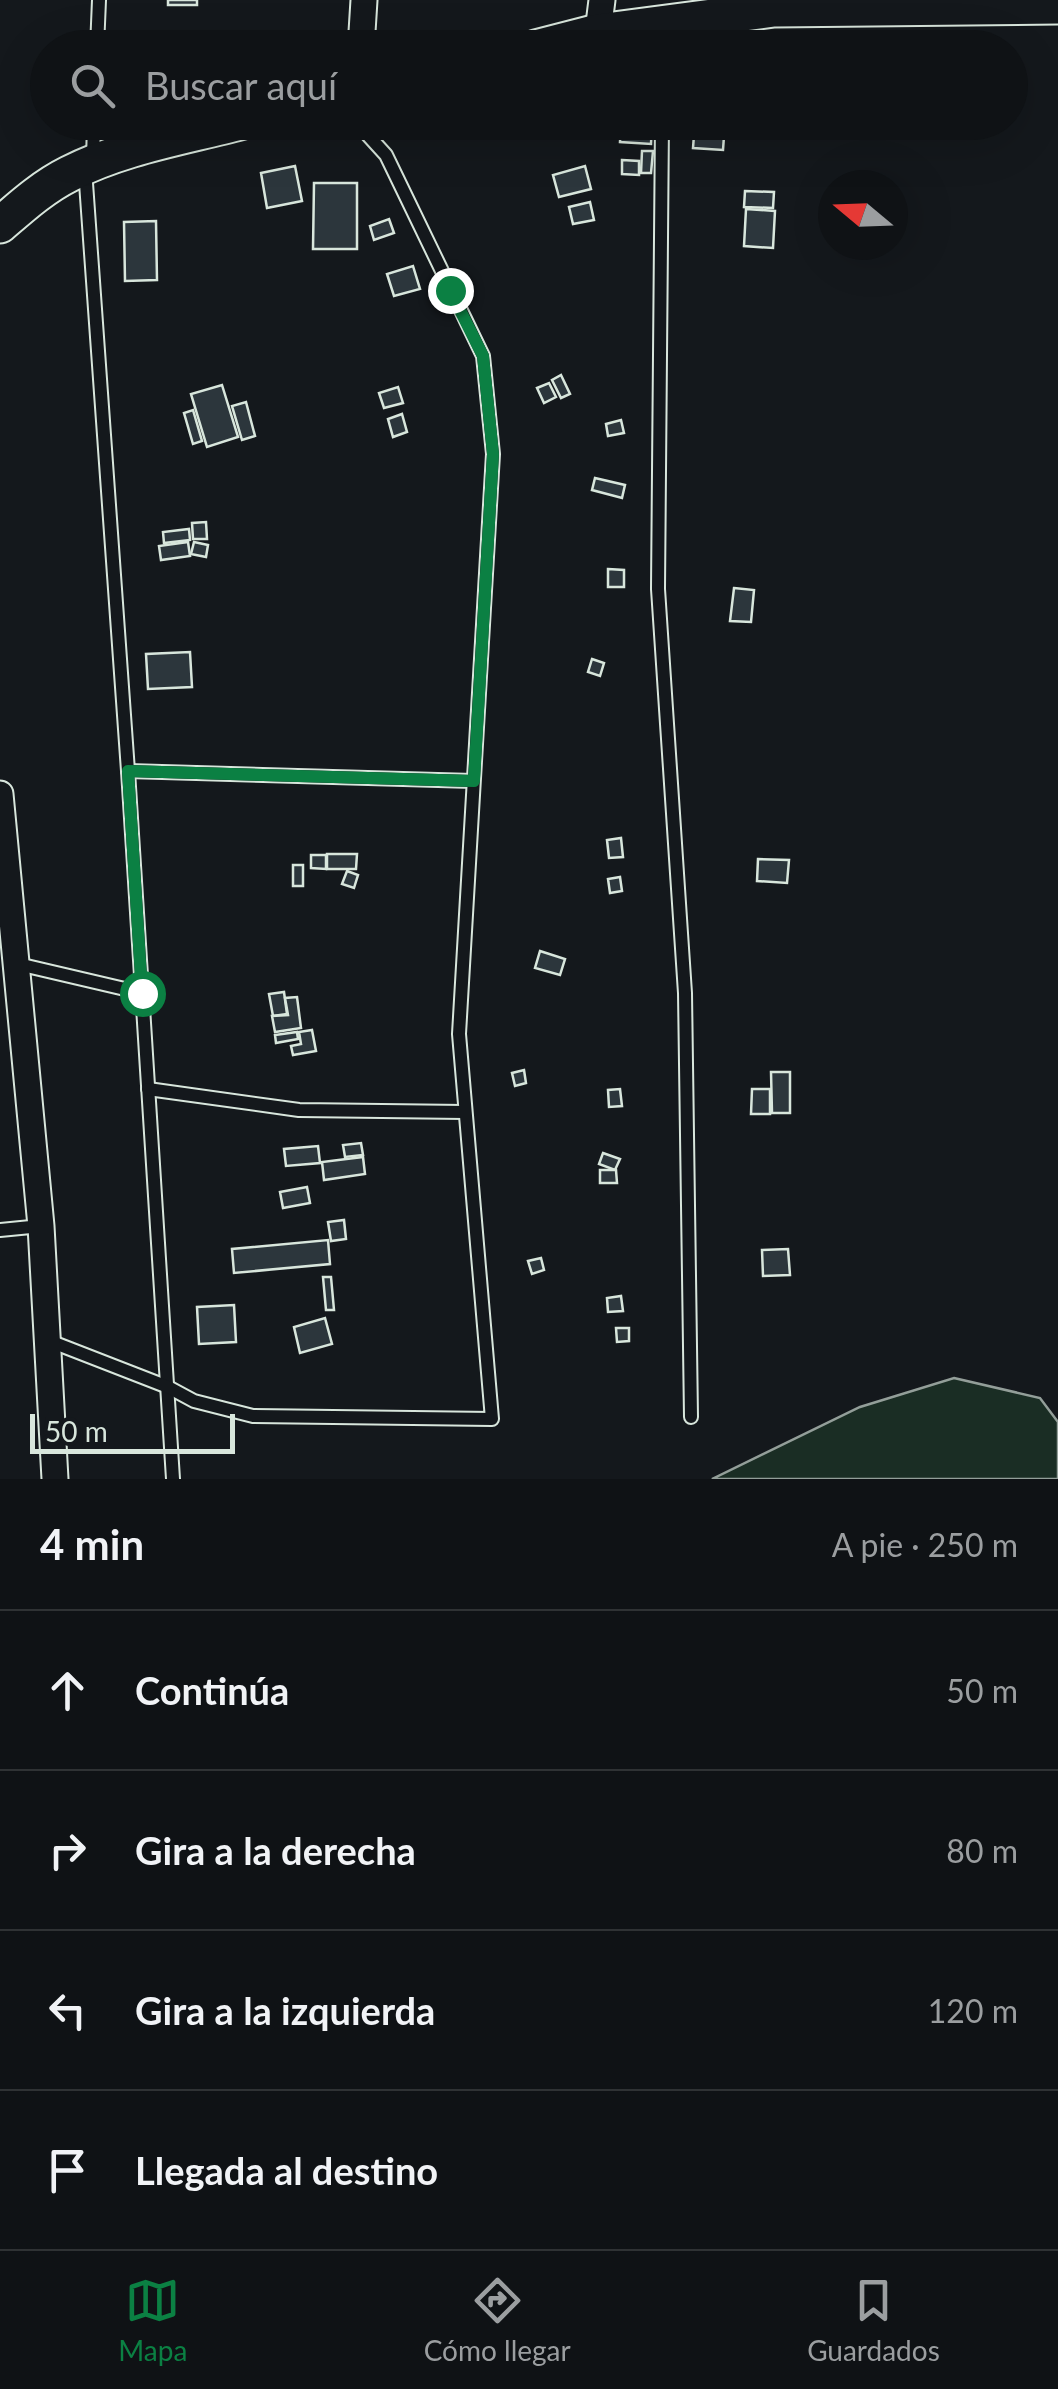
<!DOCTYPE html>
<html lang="es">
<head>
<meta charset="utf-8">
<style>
	body { margin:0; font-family:Lato,sans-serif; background:#1d2022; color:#f1f3f6 }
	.compass { position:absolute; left:818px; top:170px; width:90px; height:90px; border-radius:50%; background:#0f1215; box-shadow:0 10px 40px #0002; rotate:289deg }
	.scale { position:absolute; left:30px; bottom:25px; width:205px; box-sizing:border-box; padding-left:10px; border:5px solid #d8e6dc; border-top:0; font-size:28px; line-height:35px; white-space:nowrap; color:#d8e6dc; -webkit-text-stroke:8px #14181c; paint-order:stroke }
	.stop { position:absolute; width:30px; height:30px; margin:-22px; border:8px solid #0b8043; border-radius:50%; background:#fff }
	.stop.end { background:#0b8043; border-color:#fff; box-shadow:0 2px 10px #0008 }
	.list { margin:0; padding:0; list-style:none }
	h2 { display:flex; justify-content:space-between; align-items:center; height:130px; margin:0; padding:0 40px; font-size:42px }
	h2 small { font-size:32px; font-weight:400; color:#9b9ea0 }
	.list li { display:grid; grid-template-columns:65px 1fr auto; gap:30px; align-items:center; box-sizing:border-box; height:160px; padding:0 40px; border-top:2px solid #2f3234 }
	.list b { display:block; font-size:38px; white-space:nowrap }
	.list em { font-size:32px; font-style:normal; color:#9b9ea0 }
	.icon { flex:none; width:55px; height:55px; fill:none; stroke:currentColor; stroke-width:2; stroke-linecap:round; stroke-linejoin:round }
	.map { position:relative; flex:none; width:1058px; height:1479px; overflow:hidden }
	.search { position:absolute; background:#0f1215; box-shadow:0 10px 40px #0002; left:30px; right:30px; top:30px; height:110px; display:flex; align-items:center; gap:25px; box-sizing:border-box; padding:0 35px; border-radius:55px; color:#9b9ea0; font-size:38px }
	.sheet { height:770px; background:#0f1215 }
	nav { display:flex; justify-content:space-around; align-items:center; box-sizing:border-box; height:140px; border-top:2px solid #2f3234; background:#0f1215; font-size:28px; color:#9b9ea0 }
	nav a { display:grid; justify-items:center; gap:5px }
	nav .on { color:#0b8043 }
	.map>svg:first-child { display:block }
	.green { fill:#1a2d24; stroke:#939e99; stroke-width:2.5 }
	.building { fill:#2c363c; stroke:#d8e6dc; stroke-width:2.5 }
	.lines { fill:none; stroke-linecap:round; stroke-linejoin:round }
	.service-casing { stroke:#d8e6dc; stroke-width:16 }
	.minor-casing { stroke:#d8e6dc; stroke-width:29 }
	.secondary-casing { stroke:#d8e6dc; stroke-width:39 }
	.service { stroke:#14181c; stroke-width:12 }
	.minor { stroke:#14181c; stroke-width:25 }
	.secondary { stroke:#14181c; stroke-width:35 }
	.route { stroke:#0b8043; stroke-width:12 }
</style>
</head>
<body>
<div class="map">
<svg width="1058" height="1479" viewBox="0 0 1058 1479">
	<rect width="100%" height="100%" fill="#14181c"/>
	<path class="green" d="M954,1378L1040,1398L1058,1422V1479H712L860,1407Z"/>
	<g class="building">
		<rect x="168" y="0" width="29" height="5"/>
		<path d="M621,122H652L651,144L620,142Z"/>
		<path d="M695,122H725L723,150L693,148Z"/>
		<path d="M642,151H653L651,173H641Z"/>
		<path d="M622,160L639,161V175L622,174Z"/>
		<path d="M295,166L302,201L267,208L261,173Z"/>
		<path d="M585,166L591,189L559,197L553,175Z"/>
		<path d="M314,183H357V249H313Z"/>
		<path d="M745,191L774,192L773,208L744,207Z"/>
		<path d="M590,202L594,220L573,224L569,207Z"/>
		<path d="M746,209L775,211L773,248L744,246Z"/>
		<path d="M389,219L394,233L374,240L370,226Z"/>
		<path d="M156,221L157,280L125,281L124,222Z"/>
		<path d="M413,266L420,289L394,296L387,274Z"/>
		<path d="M561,375L570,394L561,398L552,380Z"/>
		<path d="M549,383L556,397L544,403L537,388Z"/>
		<path d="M222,385L238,437L207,447L191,394Z"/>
		<path d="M398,387L403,403L384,408L379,393Z"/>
		<path d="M246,402L255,436L242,440L232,406Z"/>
		<path d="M193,410L202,441L193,444L184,413Z"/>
		<path d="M402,414L407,432L393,437L388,419Z"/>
		<path d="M621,420L624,433L608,436L606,424Z"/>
		<path d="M595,478L625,485L622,498L592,490Z"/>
		<path d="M206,522L207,539H193L192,523Z"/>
		<path d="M189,529L190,540L164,543L163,532Z"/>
		<path d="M188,542L190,556L161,560L159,546Z"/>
		<path d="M194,542L208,545L206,557L191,554Z"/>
		<path d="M608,569L624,570V587H608Z"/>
		<path d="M734,588L754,590L751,622L730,621Z"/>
		<path d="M190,652L192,687L148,689L146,654Z"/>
		<path d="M592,659L604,663L600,676L588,672Z"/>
		<path d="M621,838L623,857L609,858L607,840Z"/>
		<path d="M327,854H357L356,869H327Z"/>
		<path d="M311,855H326V869L311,868Z"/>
		<path d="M758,859L789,860L787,883L757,881Z"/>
		<rect x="293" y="865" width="10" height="21"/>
		<path d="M347,871L358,875L354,888L342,884Z"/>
		<path d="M620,877L622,891L610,893L608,879Z"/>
		<path d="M540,951L565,959L560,975L535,968Z"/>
		<path d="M284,992L287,1014L273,1016L269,994Z"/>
		<path d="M297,997L301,1028L275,1032L272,1016L288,1015L285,998Z"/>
		<path d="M312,1030L316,1051L293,1055L291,1046L301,1044L299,1032Z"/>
		<path d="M297,1032L298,1039L276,1043L275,1035Z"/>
		<path d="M524,1070L526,1083L515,1086L512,1073Z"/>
		<path d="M771,1072H790V1113H772Z"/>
		<path d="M620,1089L622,1106L609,1107L608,1090Z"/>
		<path d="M752,1089H770V1114H751Z"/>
		<path d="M361,1143L363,1155L345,1157L343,1145Z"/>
		<path d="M318,1146L320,1163L286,1166L284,1149Z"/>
		<path d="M603,1153L620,1159L615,1170L599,1164Z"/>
		<path d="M363,1157L365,1174L324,1180L322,1162Z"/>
		<path d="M600,1170H616L617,1183H600Z"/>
		<path d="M307,1187L310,1203L283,1208L280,1192Z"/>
		<path d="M344,1220L346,1239L331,1241L328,1222Z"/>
		<path d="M328,1240L330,1264L234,1273L232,1249Z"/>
		<path d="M788,1249L790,1275L763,1276L762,1250Z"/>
		<path d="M541,1258L544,1270L532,1274L528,1261Z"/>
		<path d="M323,1277H331L334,1310H326Z"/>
		<path d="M621,1296L623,1311L608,1312L607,1298Z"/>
		<path d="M234,1305L236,1342L199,1344L197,1307Z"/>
		<path d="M325,1318L332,1344L300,1353L294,1327Z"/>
		<path d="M616,1328H629V1341L617,1342Z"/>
	</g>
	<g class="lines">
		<defs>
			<g id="service">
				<path d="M97,48L99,0"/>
				<path d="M662,122L658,589L685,993L691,1417"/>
				<path d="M93,161L94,122"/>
				<path d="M85,169L128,771L173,1479"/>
				<path d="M128,771L473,781"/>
				<path d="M18,964L142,993"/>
				<path d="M148,1089L299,1110L465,1112"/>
				<path d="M0,1230L41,1226"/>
				<path d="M47,1340L168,1387L194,1401L253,1416L492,1419L459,1034L493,454L483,356L386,155L356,122"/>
			</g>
			<g id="minor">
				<path d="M598,32L602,0"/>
				<path d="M361,48L364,0"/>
				<path d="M0,794L41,1226L55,1479"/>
			</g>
			<g id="secondary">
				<path d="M536,48L598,32L774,9L1058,6"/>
				<path d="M0,225C22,206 43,187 69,174C121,147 183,137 240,122"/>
			</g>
		</defs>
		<use href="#service" class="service-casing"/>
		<use href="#minor" class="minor-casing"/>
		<use href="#secondary" class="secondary-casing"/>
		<use href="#service" class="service"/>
		<use href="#minor" class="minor"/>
		<use href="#secondary" class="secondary"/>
	</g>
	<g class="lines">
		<path class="route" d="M142,993L128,771L474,781L493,454L483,356L450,290"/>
	</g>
</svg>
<svg class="compass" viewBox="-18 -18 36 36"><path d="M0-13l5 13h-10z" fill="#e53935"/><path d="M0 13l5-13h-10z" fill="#9b9ea0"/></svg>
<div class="scale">50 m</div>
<div class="stop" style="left:142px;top:993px"></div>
<div class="stop end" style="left:450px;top:290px"></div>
<div class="search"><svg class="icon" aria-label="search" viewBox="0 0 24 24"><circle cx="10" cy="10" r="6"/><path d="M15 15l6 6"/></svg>Buscar aquí</div>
</div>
<section class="sheet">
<h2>4 min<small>A pie · 250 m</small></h2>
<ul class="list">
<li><svg class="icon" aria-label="ahead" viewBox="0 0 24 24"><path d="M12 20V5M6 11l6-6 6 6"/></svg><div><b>Continúa</b></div><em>50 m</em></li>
<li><svg class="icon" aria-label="right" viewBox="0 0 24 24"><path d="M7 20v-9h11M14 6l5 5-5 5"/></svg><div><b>Gira a la derecha</b></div><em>80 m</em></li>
<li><svg class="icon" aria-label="left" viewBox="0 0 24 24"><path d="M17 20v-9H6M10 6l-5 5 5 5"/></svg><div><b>Gira a la izquierda</b></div><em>120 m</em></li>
<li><svg class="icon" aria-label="arrive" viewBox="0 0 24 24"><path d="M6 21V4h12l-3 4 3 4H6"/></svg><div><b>Llegada al destino</b></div></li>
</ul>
</section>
<nav>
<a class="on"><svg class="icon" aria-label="map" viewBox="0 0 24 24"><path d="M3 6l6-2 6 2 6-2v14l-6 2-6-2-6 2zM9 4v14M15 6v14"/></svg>Mapa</a>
<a><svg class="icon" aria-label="directions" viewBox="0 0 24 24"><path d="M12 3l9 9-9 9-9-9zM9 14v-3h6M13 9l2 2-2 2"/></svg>Cómo llegar</a>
<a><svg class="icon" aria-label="saved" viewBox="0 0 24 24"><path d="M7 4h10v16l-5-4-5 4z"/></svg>Guardados</a>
</nav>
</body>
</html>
